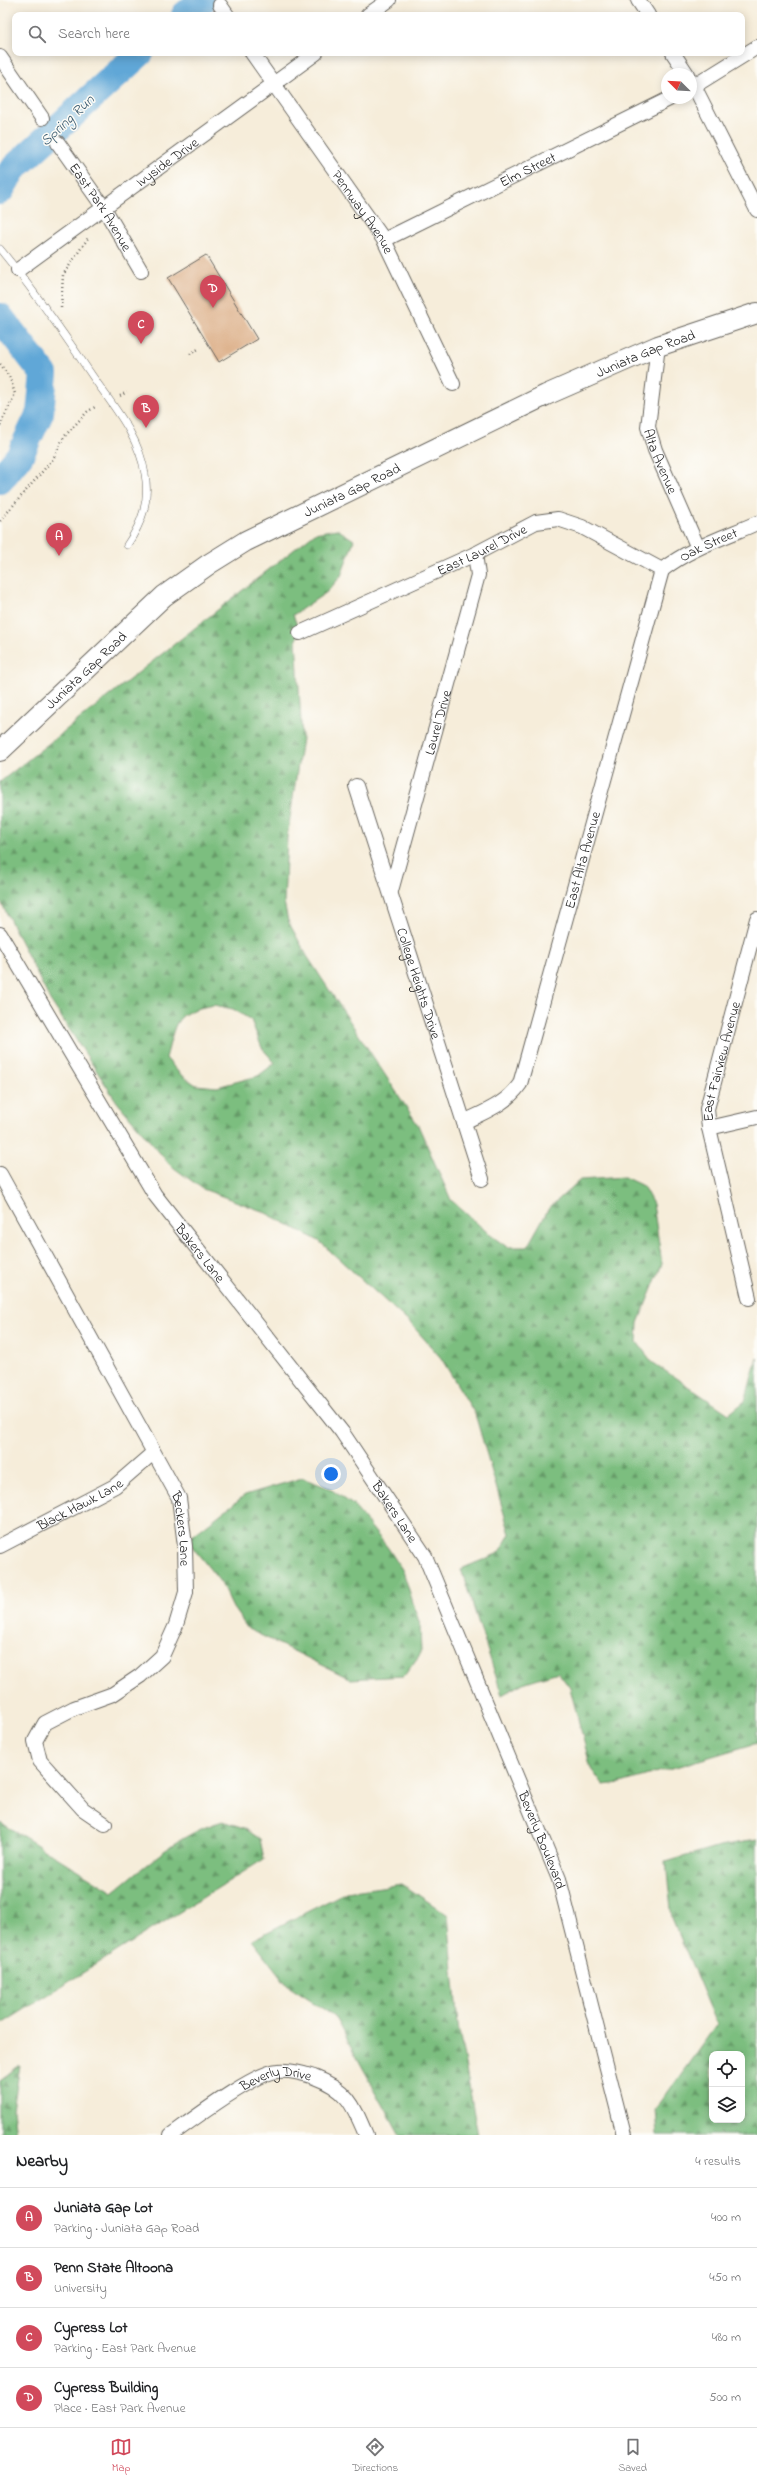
<!DOCTYPE html>
<html lang="en">
<head>
<meta charset="utf-8">
<style>
	body { margin:0; font-family:"Indie Flower",sans-serif; background:#f2f2f2; color:#202124 }
	.controls { position:absolute; right:12px; bottom:12px; display:grid; overflow:hidden; border-radius:8px; box-shadow:0 2px 10px #0003 }
	.controls button { width:36px; height:36px; display:grid; place-items:center; padding:0; border:0; border-bottom:1px solid #e0e0e0; background:#fff; color:#202124; font:20px sans-serif }
	.compass { position:absolute; left:661px; top:68px; width:36px; height:36px; border-radius:50%; background:#fff; box-shadow:0 2px 10px #0003; rotate:294deg }
	.you { position:absolute; left:331px; top:1474px; width:14px; height:14px; margin:-10px; border:3px solid #fff; border-radius:50%; background:#1a73e8; box-shadow:0 0 0 6px #1a73e833 }
	.badge { display:grid; place-items:center; width:26px; height:26px; border-radius:50%; background:#d1495b; color:#fff; font-size:13px; font-weight:700 }
	.pin { position:absolute; translate:-50% -33px; filter:drop-shadow(0 1px 2px #0008) }
	.pin::after { content:''; position:absolute; top:21px; width:14px; height:12px; background:inherit; clip-path:polygon(0 0,100% 0,50% 100%) }
	.list { margin:0; padding:0; list-style:none }
	h2 { display:flex; justify-content:space-between; align-items:center; height:52px; margin:0; padding:0 16px; font-size:17px }
	h2 small { font-size:13px; font-weight:400; color:#757577 }
	.list li { display:grid; grid-template-columns:26px 1fr auto; gap:12px; align-items:center; box-sizing:border-box; height:60px; padding:0 16px; border-top:1px solid #e0e0e0 }
	.list b { display:block; font-size:15px; white-space:nowrap }
	.list p { margin:0; font-size:13px; white-space:nowrap; color:#757577 }
	.list em { font-size:13px; font-style:normal; color:#757577 }
	.icon { flex:none; width:22px; height:22px; fill:none; stroke:currentColor; stroke-width:2; stroke-linecap:round; stroke-linejoin:round }
	.map { position:relative; flex:none; width:757px; height:2135px; overflow:hidden }
	.search { position:absolute; background:#fff; box-shadow:0 2px 10px #0003; left:12px; right:12px; top:12px; height:44px; display:flex; align-items:center; gap:10px; box-sizing:border-box; padding:0 14px; border-radius:8px; color:#757577; font-size:15px }
	.sheet { height:292px; background:#fff }
	nav { display:flex; justify-content:space-around; align-items:center; box-sizing:border-box; height:56px; border-top:1px solid #e0e0e0; background:#fff; font-size:11px; color:#757577 }
	nav a { display:grid; justify-items:center; gap:2px }
	nav .on { color:#d1495b }
	.map>svg:first-child { display:block }
	.forest { fill:url(#forest-firs); stroke:#4c6d4e; fill-rule:evenodd }
	.lines { fill:none; stroke-linecap:round; stroke-linejoin:round }
	.river { stroke:#61a7d7; stroke-width:28 }
	.building { fill:#deb38e }
	.lane-casing { stroke:#68655e; stroke-width:8 }
	.street-casing { stroke:#68655e; stroke-width:16 }
	.secondary-casing { stroke:#68655e; stroke-width:22 }
	.path { stroke:#68655e; stroke-width:2.5; stroke-dasharray:1 3; stroke-linecap:butt }
	.lane { stroke:#fff; stroke-width:7 }
	.street { stroke:#fff; stroke-width:14 }
	.secondary { stroke:#fff; stroke-width:20 }
	.labels { text-anchor:middle; stroke-width:3; stroke-linejoin:round; paint-order:stroke }
	.street-label { font-size:14px; fill:#1c1c1c; stroke:#fdfcf7 }
	.water-label { font-size:15px; font-style:italic; fill:#3b5b70; stroke:#fdfcf7 }
</style>
</head>
<body>
<div class="map">
<svg width="757" height="2135" viewBox="0 0 757 2135">
	<defs>
		<pattern id="forest-firs" width="22" height="20" patternUnits="userSpaceOnUse"><rect width="22" height="20" fill="#7cbe7f"/><path d="M5 1l3.5 6h-7zM16 11l3.5 6h-7z" fill="#659a67"/></pattern>
	</defs>
	<rect width="100%" height="100%" fill="#fdfcf7"/>
	<filter id="ink" filterUnits="userSpaceOnUse"><feTurbulence type="fractalNoise" baseFrequency=".025" numOctaves="2"/><feDisplacementMap in="SourceGraphic" scale="8" xChannelSelector="R" yChannelSelector="G"/><feConvolveMatrix kernelMatrix="1 2 1 2 8 2 1 2 1" color-interpolation-filters="sRGB"/></filter>
	<filter id="wash" filterUnits="userSpaceOnUse"><feTurbulence type="fractalNoise" baseFrequency=".012" numOctaves="4" result="noise"/><feDisplacementMap in="SourceGraphic" scale="16" xChannelSelector="R" yChannelSelector="G"/><feGaussianBlur stdDeviation="0.9" result="paint"/><feColorMatrix in="noise" values="0 0 0 0 0 0 0 0 0 0 0 0 0 0 0 0 0 1.4 0 .05"/><feComposite in="paint" operator="in"/></filter>
	<g filter="url(#wash)">
		<rect width="100%" height="100%" fill="#f6edda"/>
		<g class="forest">
			<path d="M337,529L354,540L341,576L327,592L293,615L300,633L296,639L302,738L287,838L284,902L288,921L307,956L418,1125L451,1200L489,1234L507,1247H527L549,1208L580,1180L624,1177L643,1186L653,1204L662,1264L638,1323L637,1342L652,1362L729,1414L745,1401L757,1358V1743L621,1783L603,1785L591,1769L570,1688L558,1672L523,1683L502,1695L461,1569L499,1553L510,1534L475,1414L441,1358L411,1324L319,1241L262,1211L203,1189L170,1165L117,1102L50,1000L0,900V782L315,533ZM214,1005L233,1009L251,1020L262,1048L275,1063L258,1076L217,1087L196,1085L180,1074L166,1058C176,1022 173,1012 214,1005Z"/>
			<path d="M302,1478L329,1488L353,1505L388,1548L403,1571L420,1625L421,1653L404,1676L351,1679L248,1629L233,1608L221,1583L187,1540L245,1495Z"/>
			<path d="M223,1821L244,1828L260,1839L264,1859L0,2025V1822L113,1892C148,1864 180,1833 223,1821Z"/>
			<path d="M757,1840V2135H657L655,2110L717,2024L672,1918L666,1862L720,1846ZM712,2054H742V2120H712Z"/>
			<path d="M402,1884L448,1915L458,2025L478,2135H400L334,2016L288,1986L252,1940L346,1892Z"/>
			<path d="M20,2065L13,2110L16,2135H0V2080Z"/>
		</g>
		<g class="lines">
			<g class="river">
				<path d="M185,15L203,0"/>
				<path d="M0,191L13,169L140,53"/>
				<path d="M0,317L44,374L40,413L20,455L0,480"/>
			</g>
		</g>
		<g id="blocks">
			<path class="building" d="M206,255L257,339L219,362L168,278Z"/>
		</g>
	</g>
	<g filter="url(#ink)">
		<use href="#blocks" fill-opacity="0" stroke="#68655e" stroke-width="1"/>
		<g class="lines">
			<defs>
				<path id="lane" d="M0,249C33,289 62,331 91,374C112,405 139,435 145,474C150,501 142,523 127,545"/>
				<g id="street">
					<path d="M638,0L648,15"/>
					<path d="M220,5L227,15"/>
					<path d="M368,15L389,0"/>
					<path id="s1" d="M252,53L384,240L453,384"/>
					<path d="M673,53L687,74"/>
					<path d="M0,57L42,118"/>
					<path d="M691,80L757,210"/>
					<path d="M691,88L757,47"/>
					<path id="s2" d="M58,143L104,208L141,271"/>
					<path id="s3" d="M384,240L671,98"/>
					<path id="s4" d="M18,270L316,53"/>
					<path id="s5" d="M658,346L648,427L655,450L698,548"/>
					<path id="s6" d="M662,570C690,548 725,537 757,523"/>
					<path id="s7" d="M300,633L475,554L536,522L558,519L582,527L662,570"/>
					<path id="s8" d="M356,786L482,1179"/>
					<path id="s9" d="M391,891L478,575L475,554"/>
					<path id="s10" d="M0,934L155,1195L342,1432L425,1556L559,1879L624,2135"/>
					<path id="s11" d="M464,1122C486,1111 506,1104 520,1084L662,570"/>
					<path d="M709,1128L757,1117"/>
					<path id="s12" d="M0,1174L179,1498L185,1546L186,1592L176,1625L162,1656L140,1676L113,1694L74,1708L45,1723L35,1741L40,1761L83,1809L105,1824"/>
					<path id="s13" d="M749,1298L709,1128L707,1109L757,919"/>
					<path id="s14" d="M0,1546L115,1486L153,1453"/>
					<path id="s15" d="M171,2135C192,2120 255,2072 278,2071C290,2070 302,2073 314,2077C347,2089 353,2104 366,2135"/>
				</g>
				<g id="secondary">
					<path id="s16" d="M0,751L164,596L209,564L246,541L546,395L658,346L757,313"/>
				</g>
			</defs>
			<use href="#lane" class="lane-casing"/>
			<use href="#street" class="street-casing"/>
			<use href="#secondary" class="secondary-casing"/>
			<g class="path">
				<path d="M61,308L63,275L88,238"/>
				<path d="M190,354L200,348"/>
				<path d="M0,364L10,378L15,394L0,426"/>
				<path d="M120,396L127,392"/>
				<path d="M0,521L53,459L64,437L87,412L95,407"/>
			</g>
			<use href="#lane" class="lane"/>
			<use href="#street" class="street"/>
			<use href="#secondary" class="secondary"/>
		</g>
	</g>
	<g class="labels">
		<g class="street-label">
			<text dy="5" stroke="none"><textPath href="#s4" startOffset="184">Ivyside Drive</textPath></text>
			<text dy="5" stroke="none"><textPath href="#s3" startOffset="160">Elm Street</textPath></text>
			<text dy="5" stroke="none"><textPath href="#s2" startOffset="77">East Park Avenue</textPath></text>
			<text dy="5" stroke="none"><textPath href="#s1" startOffset="194">Pennway Avenue</textPath></text>
			<text dy="5" stroke="none"><textPath href="#s16" startOffset="766">Juniata Gap Road</textPath></text>
			<text dy="5" stroke="none"><textPath href="#s5" startOffset="118">Alta Avenue</textPath></text>
			<text dy="5" stroke="none"><textPath href="#s16" startOffset="442">Juniata Gap Road</textPath></text>
			<text dy="5" stroke="none"><textPath href="#s6" startOffset="53">Oak Street</textPath></text>
			<text dy="5" stroke="none"><textPath href="#s7" startOffset="200">East Laurel Drive</textPath></text>
			<text dy="5" stroke="none"><textPath href="#s16" startOffset="118">Juniata Gap Road</textPath></text>
			<text dy="5" stroke="none"><textPath href="#s9" startOffset="175">Laurel Drive</textPath></text>
			<text dy="5" stroke="none"><textPath href="#s11" startOffset="301">East Alta Avenue</textPath></text>
			<text dy="5" stroke="none"><textPath href="#s8" startOffset="207">College Heights Drive</textPath></text>
			<text dy="5" stroke="none"><textPath href="#s13" startOffset="243">East Fairview Avenue</textPath></text>
			<text dy="5" stroke="none"><textPath href="#s10" startOffset="377">Bakers Lane</textPath></text>
			<text dy="5" stroke="none"><textPath href="#s14" startOffset="90">Black Hawk Lane</textPath></text>
			<text dy="5" stroke="none"><textPath href="#s10" startOffset="701">Bakers Lane</textPath></text>
			<text dy="5" stroke="none"><textPath href="#s12" startOffset="401">Beckers Lane</textPath></text>
			<text dy="5" stroke="none"><textPath href="#s10" startOffset="1062">Beverly Boulevard</textPath></text>
			<text dy="5" stroke="none"><textPath href="#s15" startOffset="122">Beverly Drive</textPath></text>
		</g>
		<g class="water-label">
			<text transform="translate(67 120) rotate(-43)" y="5">Spring Run</text>
		</g>
	</g>
</svg>
<div class="controls">
<button><svg class="icon" aria-label="locate" viewBox="0 0 24 24"><circle cx="12" cy="12" r="6"/><path d="M12 2v4M12 18v4M2 12h4M18 12h4"/></svg></button>
<button><svg class="icon" aria-label="layers" viewBox="0 0 24 24"><path d="M12 4l9 5-9 5-9-5zM3 14l9 5 9-5"/></svg></button>
</div>
<svg class="compass" viewBox="-18 -18 36 36"><path d="M0-13l5 13h-10z" fill="#e53935"/><path d="M0 13l5-13h-10z" fill="#757577"/></svg>
<div class="you"></div>
<div class="pin badge" style="left:59px;top:556px">A</div>
<div class="pin badge" style="left:146px;top:428px">B</div>
<div class="pin badge" style="left:141px;top:344px">C</div>
<div class="pin badge" style="left:213px;top:308px">D</div>
<div class="search"><svg class="icon" aria-label="search" viewBox="0 0 24 24"><circle cx="10" cy="10" r="6"/><path d="M15 15l6 6"/></svg>Search here</div>
</div>
<section class="sheet">
<h2>Nearby<small>4 results</small></h2>
<ul class="list">
<li><span class="badge">A</span><div><b>Juniata Gap Lot</b><p>Parking · Juniata Gap Road</p></div><em>400 m</em></li>
<li><span class="badge">B</span><div><b>Penn State Altoona</b><p>University</p></div><em>450 m</em></li>
<li><span class="badge">C</span><div><b>Cypress Lot</b><p>Parking · East Park Avenue</p></div><em>480 m</em></li>
<li><span class="badge">D</span><div><b>Cypress Building</b><p>Place · East Park Avenue</p></div><em>500 m</em></li>
</ul>
</section>
<nav>
<a class="on"><svg class="icon" aria-label="map" viewBox="0 0 24 24"><path d="M3 6l6-2 6 2 6-2v14l-6 2-6-2-6 2zM9 4v14M15 6v14"/></svg>Map</a>
<a><svg class="icon" aria-label="directions" viewBox="0 0 24 24"><path d="M12 3l9 9-9 9-9-9zM9 14v-3h6M13 9l2 2-2 2"/></svg>Directions</a>
<a><svg class="icon" aria-label="saved" viewBox="0 0 24 24"><path d="M7 4h10v16l-5-4-5 4z"/></svg>Saved</a>
</nav>
</body>
</html>
